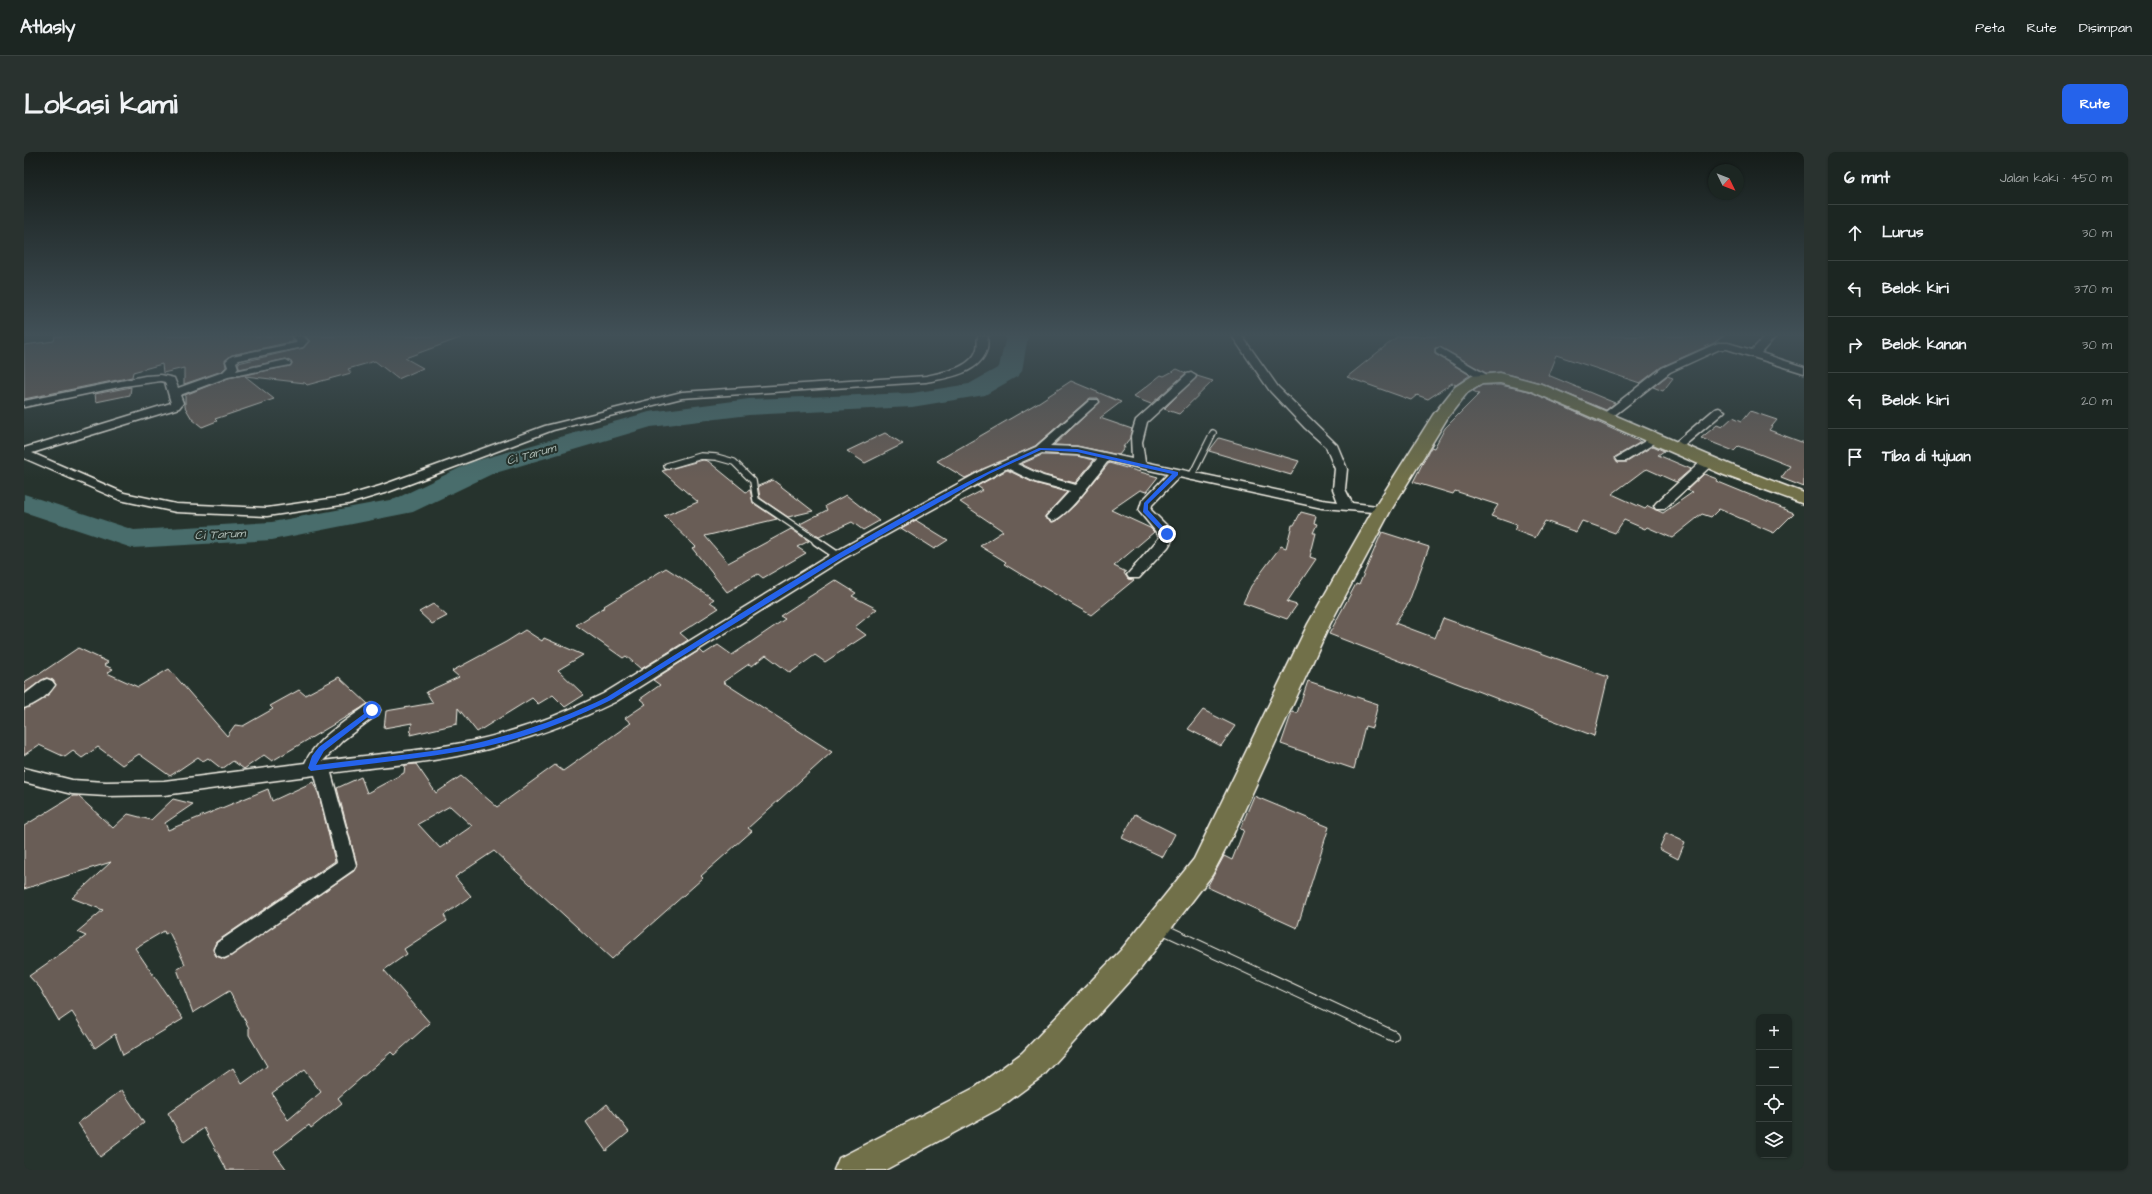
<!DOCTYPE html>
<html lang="id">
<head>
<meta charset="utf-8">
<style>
	body { margin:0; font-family:"Architects Daughter",sans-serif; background:#29322f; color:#f1f3f6 }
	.controls { position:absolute; right:12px; bottom:12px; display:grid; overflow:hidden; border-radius:8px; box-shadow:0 1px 3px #0004 }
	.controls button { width:36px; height:36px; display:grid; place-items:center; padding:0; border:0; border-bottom:1px solid #3a4340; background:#1c2622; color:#f1f3f6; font:20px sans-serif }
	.compass { position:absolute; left:1684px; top:12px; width:36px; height:36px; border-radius:50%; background:#1c2622; box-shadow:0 1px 3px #0004; rotate:133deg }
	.stop { position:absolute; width:12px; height:12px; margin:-9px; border:3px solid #2563eb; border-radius:50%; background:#fff }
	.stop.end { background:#2563eb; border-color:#fff; box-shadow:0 1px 4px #0008 }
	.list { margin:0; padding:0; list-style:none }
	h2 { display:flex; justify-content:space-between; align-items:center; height:52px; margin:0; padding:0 16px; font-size:17px }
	h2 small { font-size:13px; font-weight:400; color:#a0a5a5 }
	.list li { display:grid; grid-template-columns:26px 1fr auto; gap:12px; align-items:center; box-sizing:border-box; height:56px; padding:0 16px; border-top:1px solid #3a4340 }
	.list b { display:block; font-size:15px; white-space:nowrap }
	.list em { font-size:13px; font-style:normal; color:#a0a5a5 }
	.icon { flex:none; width:22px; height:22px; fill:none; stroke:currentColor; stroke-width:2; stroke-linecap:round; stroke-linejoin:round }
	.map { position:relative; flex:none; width:1780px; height:1018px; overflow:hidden; border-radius:8px }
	header { display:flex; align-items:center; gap:24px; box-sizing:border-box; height:56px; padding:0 20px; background:#1c2622; border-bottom:1px solid #3a4340 }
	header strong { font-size:19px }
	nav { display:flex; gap:22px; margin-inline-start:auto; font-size:14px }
	.intro { display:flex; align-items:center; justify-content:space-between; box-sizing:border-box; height:96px; padding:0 24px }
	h1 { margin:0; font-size:28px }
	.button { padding:10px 18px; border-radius:8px; background:#2563eb; color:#fff; font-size:14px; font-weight:700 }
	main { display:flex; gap:24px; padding:0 24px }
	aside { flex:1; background:#1c2622; border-radius:8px; box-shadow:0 1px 3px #0004 }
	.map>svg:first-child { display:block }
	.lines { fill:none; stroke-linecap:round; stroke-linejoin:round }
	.river { fill:#486d6c; fill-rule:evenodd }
	.building { fill:#695d56; stroke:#f4f1e8; fill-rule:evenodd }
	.lane-far2-casing { stroke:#f4f1e8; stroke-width:8 }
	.lane-far1-casing { stroke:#f4f1e8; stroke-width:10 }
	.lane-casing { stroke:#f4f1e8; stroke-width:12 }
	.street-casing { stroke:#f4f1e8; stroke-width:3 }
	.primary-casing { stroke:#f4f1e8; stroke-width:3 }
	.lane-far2 { stroke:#26332d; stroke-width:5.5 }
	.lane-far1 { stroke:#26332d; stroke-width:7 }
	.lane { stroke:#26332d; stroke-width:10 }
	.street { fill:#26332d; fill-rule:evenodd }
	.primary { fill:#71704a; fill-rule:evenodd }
	.route { fill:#2563eb }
	.labels { text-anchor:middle; stroke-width:4; stroke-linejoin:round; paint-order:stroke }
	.far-water-label { font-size:12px; font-style:italic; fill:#afbcb6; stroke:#26332d }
</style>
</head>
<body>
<header>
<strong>Atlasly</strong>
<nav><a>Peta</a><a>Rute</a><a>Disimpan</a></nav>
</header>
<div class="intro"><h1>Lokasi kami</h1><a class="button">Rute</a></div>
<main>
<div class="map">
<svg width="1780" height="1018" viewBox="0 0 1780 1018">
	<rect width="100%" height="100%" fill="#26332d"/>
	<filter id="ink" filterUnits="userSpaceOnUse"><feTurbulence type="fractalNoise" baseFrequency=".025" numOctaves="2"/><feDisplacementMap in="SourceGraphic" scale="8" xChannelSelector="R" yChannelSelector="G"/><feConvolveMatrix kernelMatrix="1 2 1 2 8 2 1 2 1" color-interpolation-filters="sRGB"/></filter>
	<g filter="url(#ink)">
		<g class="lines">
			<path class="river" d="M982,184H1004L998,219L994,224L961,243L888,255L725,263L627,275L468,322L389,360L248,388L108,396L0,360V342L110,378L248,370L371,347L448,310L625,260L725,247L888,241L945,232L975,215Z"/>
		</g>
		<g class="building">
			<path d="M31,184H267L271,189L208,203L201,209L202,215L198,219L160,232V216L139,221L138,212L109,220L108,225L0,247V193L30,189Z"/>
			<path d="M281,184H435L436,186L381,206L399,216L374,227L351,209L324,217L327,221L283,233L281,231L221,224L250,247L191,267L193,269L178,275L168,267L161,255V243L204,226L266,214L268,211L262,207L215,217L214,211L279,196L286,189Z"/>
			<path d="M1374,184H1700L1688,192L1637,215L1616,231L1532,203L1524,223L1591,251L1582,258L1517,231L1476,220L1462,221L1416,195L1411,196V202L1446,223L1432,233L1428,231L1404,247L1393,243L1387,248L1323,225Z"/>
			<path d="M1153,217L1162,221L1127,252L1109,245L1137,223L1140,224Z"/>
			<path d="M1173,224L1189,229L1155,262L1140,257Z"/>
			<path d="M1643,224L1649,226L1639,239L1629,235Z"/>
			<path d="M1047,229L1097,250L1076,266L1108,277L1106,286L1099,295H1101L1095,303L1053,294L1030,293L1076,250L1074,246H1066L1011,294L941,326L913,309L1015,250Z"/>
			<path d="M1458,233H1476L1505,239L1617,290L1591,305L1594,310H1603L1629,294L1640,299L1634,303L1667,317L1652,330L1623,317L1620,318L1588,342L1621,357L1624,354L1639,361L1669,340L1663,338L1680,322L1693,327L1692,329L1770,361L1750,381L1695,357L1687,365L1678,362L1648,386L1623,375L1621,377L1600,368L1591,381L1558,369L1552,380L1521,369L1511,386L1490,378L1493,373L1467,364L1474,353L1431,339L1429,342L1389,330L1407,295L1410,296L1421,276L1455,242L1449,239Z"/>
			<path d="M107,235L106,243L72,250L71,242Z"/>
			<path d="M1726,259L1753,268L1745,278L1780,291V335L1757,326L1766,314L1715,294L1710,299L1677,286L1693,273L1698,275L1709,265L1718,269Z"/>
			<path d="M861,281L879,292L841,311L823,299Z"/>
			<path d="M1195,286L1275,309L1267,323L1185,299Z"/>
			<path d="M1018,303L1053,304L1070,308L1051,331L1020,323L997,312Z"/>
			<path d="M679,308L684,309L722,340L726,338L729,351L753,367L681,384L704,411L767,377L785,389L773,395L782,401L739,426L734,422L703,440L668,396L672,395L640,364L674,350L638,319Z"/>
			<path d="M1085,311L1134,325L1122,340L1116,338L1087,358L1126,376L1130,380L1090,414L1102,420L1100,421L1104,427L1110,428L1067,463L998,423L980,412L982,410L956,394L979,379L936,350L959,338L953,334L983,318L1010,331L1043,340L1021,364V366L1029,370L1035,367L1051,353Z"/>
			<path d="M749,328L789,359L764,365L736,346L734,334Z"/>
			<path d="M822,343L855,369L839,378L828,370L795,385L776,372L803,358L801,354Z"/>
			<path d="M1277,360L1292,364L1290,371L1293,372L1289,381H1292L1286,405L1292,407L1263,450L1273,453L1263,467L1219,451L1227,434L1257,394L1262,396L1268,373H1270Z"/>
			<path d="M892,368L893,369L924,388L910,397L877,376Z"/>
			<path d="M1358,380L1405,395L1384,452L1371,471L1411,486L1419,466L1584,525L1570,584L1305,482L1332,432L1335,433Z"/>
			<path d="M642,416L690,447L686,450L695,456L656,481L664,488L617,517L602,504L599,506L552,473L581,455L580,454Z"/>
			<path d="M811,428L832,441L828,444L853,457L831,475L842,483L801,510L791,503L766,521L742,503L728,514L725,512L699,530L808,600L724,676L728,679L677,724L679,726L588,807L470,699L431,725L447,744L420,763L423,769L380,797L383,802L360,818L406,871L370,903L367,900L314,946L318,951L287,976L285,973L250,1000L263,1018H203L180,976L160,990L144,961L209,916L218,932L243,914L225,883V876L205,839L169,861L153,817L161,812L145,780L141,782L140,779L111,796L159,867L99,903L91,882L71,896L48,860L35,869L16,836L5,824L62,784L53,780L79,758L48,746L87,710L0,737V674L49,644H54L89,676L104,662L127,668L149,647L169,652L141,671L144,678L244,637L248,649L289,630L295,643L311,709L192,790L189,798L192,804L201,807L330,719L333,713L313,636L337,625L343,641L380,621L381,613L392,612L412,641L437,624L473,655L531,613L539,619L607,571L601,566L622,552L616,547L636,533L629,528L676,498L680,502L694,493L708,503L761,467L756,464ZM426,654L448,674L416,696L394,672ZM280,918L297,940L264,968L248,941Z"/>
			<path d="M409,452L423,464L408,472L395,460Z"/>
			<path d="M501,478L518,489L520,486L559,503L534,518L560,543L541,555L529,543L514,552L508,546L453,580L434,556L433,572L386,583L388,571L360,576L362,559L409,551L402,540L435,525L428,519L482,490Z"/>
			<path d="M54,496L84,510L80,513L89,517L83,521L114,535L145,517L203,584L211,573L219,574L249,557L246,554L275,538L281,543L315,525L344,552L248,609L240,603L220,617L209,609L198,617L184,606L179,609L174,605L146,624L115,602L98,613L74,595L58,606L49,599L41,605L15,593L0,603V557L18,548L32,533L29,528L22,526L0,541V530L12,523H14Z"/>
			<path d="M1284,529L1354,552L1348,576L1341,574L1330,617L1257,592L1268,560L1273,561Z"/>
			<path d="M1179,558L1211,574L1197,594L1164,577Z"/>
			<path d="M1230,644L1305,675L1273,776L1183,735L1200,704L1208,708L1220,678L1216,677Z"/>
			<path d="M1111,662L1151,682L1139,705L1098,686Z"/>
			<path d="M1642,681L1661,690L1654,707L1635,697Z"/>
			<path d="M98,938L120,971L76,1005L54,971Z"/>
			<path d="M583,952L605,980L582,999L562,970Z"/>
		</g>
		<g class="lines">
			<defs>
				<g id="lane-far2">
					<path d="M643,314L677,304L692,305L710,310L729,329L732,348L794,390"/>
					<path d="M1167,325L1189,281"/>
				</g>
				<path id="lane-far1" d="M792,389L814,404"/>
				<path id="lane" d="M1137,776L1369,884"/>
				<g id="street">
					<path d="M268,184H279L284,189L279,195L215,208L212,210L214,216L212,219L262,208L267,211L266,213L204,225L156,243L159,251L155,256L8,301L100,341L152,352L243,356L319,345L356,334L521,274L658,240L902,224C919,220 947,217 953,197C954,193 953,188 954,184H964C963,188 964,193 963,197C956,222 923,226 902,230L658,246L529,278L364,340L324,352L243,364L152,360L96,348L0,306V296L147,251L141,230L137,229L100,234L0,255V249L121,224L137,223L150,226L154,236L199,220L204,215L202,209L208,204L272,191L273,189Z"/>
					<path d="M1208,184H1218L1254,235L1313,293L1323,317L1321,337L1328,351L1362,355L1364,358L1362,361L1298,356L1155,325L1128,353L1127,358L1148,379L1150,385L1144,395L1115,426H1105L1103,423L1136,385L1115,359L1118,349L1144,322L1084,309C1073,323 1044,365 1028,369L1022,365L1046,339L1011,330L983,316L819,407L591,550C541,575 488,593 433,604C392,612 349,615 307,621L332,713L329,718L207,803L200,806L193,803L190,797L193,791L313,710L291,623L140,643L82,644L48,642L0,630V616L48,628L82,630L140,629L281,611C294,584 320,571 342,554L348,552L354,554L356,558L354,562L319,588L299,609C343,603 389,600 432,592C484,583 533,565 579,542L809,401L959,318L1012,295L1066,248H1074L1075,250L1026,294L1053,295L1108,307L1107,284L1112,268L1163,222L1167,221L1172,224L1171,226L1123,270L1118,290L1121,310L1298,348L1314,350L1309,337L1311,317L1302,295L1281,276L1246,239ZM1018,301L1053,303L1073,307L1052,333L1019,324L993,312Z"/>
					<path d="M1741,184H1752L1737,201L1780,215V221L1703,197H1696L1646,220L1584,268H1576L1574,266L1638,216L1694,191H1704L1728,198Z"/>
					<path d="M1416,196L1463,223L1464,225L1463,227H1455L1412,201V197Z"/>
					<path d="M1695,256L1701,259L1699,261L1655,298H1647L1645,296L1647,294L1691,257Z"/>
					<path d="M1630,284L1634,285L1636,287L1634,289L1602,309H1594L1592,306Z"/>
					<path d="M1684,306L1688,307L1690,310L1688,313L1640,357H1632L1630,354L1632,351L1680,307Z"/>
					<path d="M23,527L28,529L31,533C24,544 12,552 0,556V543L18,529Z"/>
				</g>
				<path id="primary" d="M1476,221L1517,232L1712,315L1780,341V352L1700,323L1505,238L1476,231L1458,232L1443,241L1424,265L1367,358L1306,472L1207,687L1188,723L1117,816L1020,923L974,957L861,1018H810L815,1006L952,935L998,901L1097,798L1170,707L1284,472L1349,358L1409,263L1431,235L1448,224Z"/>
			</defs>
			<use href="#lane-far2" class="lane-far2-casing"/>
			<use href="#lane-far1" class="lane-far1-casing"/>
			<use href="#lane" class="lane-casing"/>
			<use href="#street" class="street-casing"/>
			<use href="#primary" class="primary-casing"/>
			<use href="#lane-far2" class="lane-far2"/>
			<use href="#lane-far1" class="lane-far1"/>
			<use href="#lane" class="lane"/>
			<use href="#street" class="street"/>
			<use href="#primary" class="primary"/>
		</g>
	</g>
	<linearGradient id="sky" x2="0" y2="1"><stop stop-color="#151c19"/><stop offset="0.56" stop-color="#415057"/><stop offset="1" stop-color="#415057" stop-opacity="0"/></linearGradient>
	<rect width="1780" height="327" fill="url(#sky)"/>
	<path class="route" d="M1015,296L1053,297L1154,320V323L1124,352V358L1146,382L1141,383L1119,360L1120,351L1148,322L1053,300L1017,298L965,322L817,406L587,548C539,572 486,592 432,600C384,608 335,613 287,619L284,616L288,604L295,595L348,556H350V560L300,599L292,613C339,607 387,603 434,595C485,585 536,568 583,545C724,458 863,364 1015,296Z"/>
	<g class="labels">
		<g class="far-water-label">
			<text transform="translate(507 302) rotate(-16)" y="4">Ci Tarum</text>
			<text transform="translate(196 382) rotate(-3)" y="4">Ci Tarum</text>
		</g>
	</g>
</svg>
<div class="controls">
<button>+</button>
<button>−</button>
<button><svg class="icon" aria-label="locate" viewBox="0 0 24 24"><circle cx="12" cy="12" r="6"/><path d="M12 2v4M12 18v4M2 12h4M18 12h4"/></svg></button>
<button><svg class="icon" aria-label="layers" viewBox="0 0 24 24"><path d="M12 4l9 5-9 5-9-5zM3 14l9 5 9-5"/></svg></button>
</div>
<svg class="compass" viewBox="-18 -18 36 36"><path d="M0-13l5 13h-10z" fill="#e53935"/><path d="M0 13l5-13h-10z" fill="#a0a5a5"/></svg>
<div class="stop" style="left:348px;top:558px"></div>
<div class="stop end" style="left:1143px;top:382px"></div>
</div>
<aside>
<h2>6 mnt<small>Jalan kaki · 450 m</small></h2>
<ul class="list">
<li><svg class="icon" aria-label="ahead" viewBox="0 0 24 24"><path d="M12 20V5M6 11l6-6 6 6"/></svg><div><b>Lurus</b></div><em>30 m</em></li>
<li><svg class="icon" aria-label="left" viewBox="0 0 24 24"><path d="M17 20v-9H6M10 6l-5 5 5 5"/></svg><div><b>Belok kiri</b></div><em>370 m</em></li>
<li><svg class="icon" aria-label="right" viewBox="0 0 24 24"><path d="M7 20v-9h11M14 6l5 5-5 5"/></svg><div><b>Belok kanan</b></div><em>30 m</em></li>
<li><svg class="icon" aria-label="left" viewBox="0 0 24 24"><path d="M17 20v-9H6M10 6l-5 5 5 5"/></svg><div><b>Belok kiri</b></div><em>20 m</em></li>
<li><svg class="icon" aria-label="arrive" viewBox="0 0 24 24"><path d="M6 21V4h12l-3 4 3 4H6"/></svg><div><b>Tiba di tujuan</b></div></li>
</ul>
</aside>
</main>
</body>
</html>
